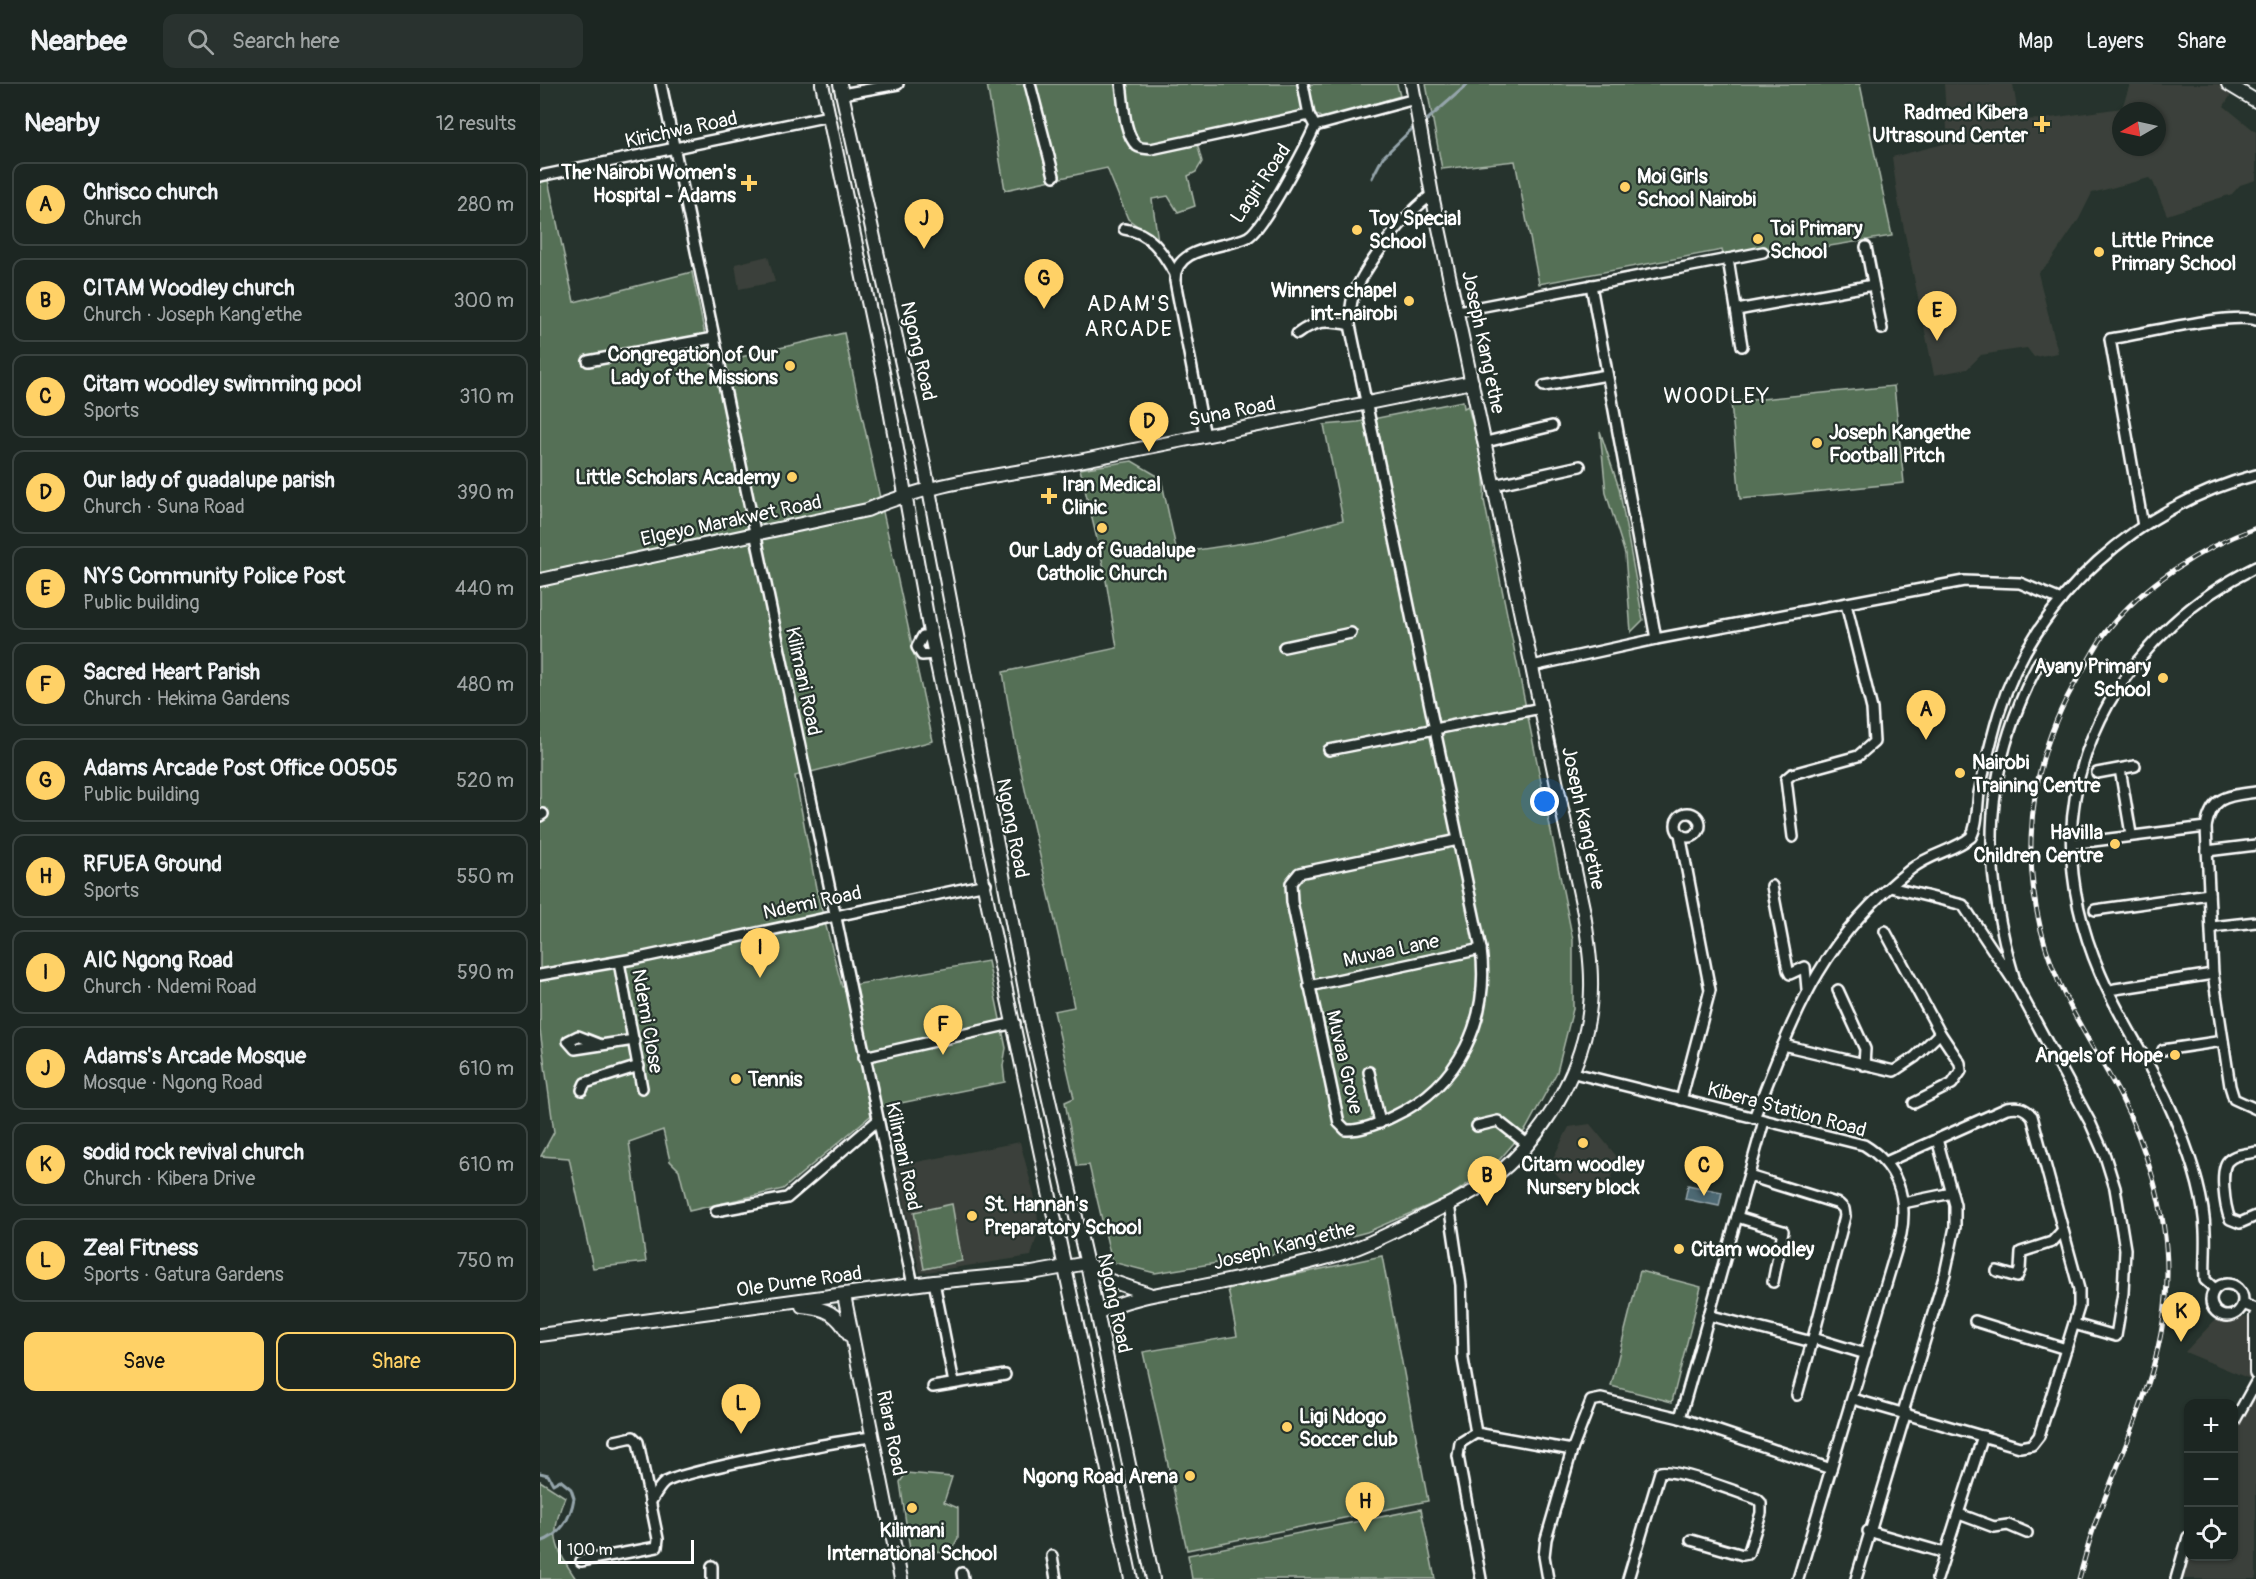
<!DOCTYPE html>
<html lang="en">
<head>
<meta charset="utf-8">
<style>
	body { margin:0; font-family:Pangolin,sans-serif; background:#29322f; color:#f1f3f6 }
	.controls { position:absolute; right:18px; bottom:18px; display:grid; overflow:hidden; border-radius:12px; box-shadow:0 2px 4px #0004 }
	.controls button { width:54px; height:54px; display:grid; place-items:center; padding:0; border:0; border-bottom:2px solid #3a4340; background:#1c2622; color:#f1f3f6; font:30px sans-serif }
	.compass { position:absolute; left:1572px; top:18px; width:54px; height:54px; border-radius:50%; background:#1c2622; box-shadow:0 2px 4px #0004; rotate:261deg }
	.scale { position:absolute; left:18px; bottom:15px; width:136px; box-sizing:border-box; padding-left:6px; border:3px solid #fff; border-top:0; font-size:16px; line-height:21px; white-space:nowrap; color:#fff; -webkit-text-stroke:4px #26332d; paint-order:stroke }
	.you { position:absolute; left:1005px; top:718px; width:21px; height:21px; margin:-15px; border:4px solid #fff; border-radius:50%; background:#1a73e8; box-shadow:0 0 0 9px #1a73e833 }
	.badge { display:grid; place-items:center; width:39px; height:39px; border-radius:50%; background:#ffd166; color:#111; font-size:20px; font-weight:700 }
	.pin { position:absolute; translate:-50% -50px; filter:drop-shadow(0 2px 3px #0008) }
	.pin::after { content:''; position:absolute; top:32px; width:21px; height:18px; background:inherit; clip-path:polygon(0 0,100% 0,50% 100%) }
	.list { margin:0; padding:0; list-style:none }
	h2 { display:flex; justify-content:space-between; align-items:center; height:78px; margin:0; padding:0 24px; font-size:26px }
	h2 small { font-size:20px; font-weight:400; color:#a0a5a5 }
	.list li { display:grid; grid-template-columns:39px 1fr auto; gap:18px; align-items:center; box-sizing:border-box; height:84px; margin:0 12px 12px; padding:0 12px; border:2px solid #3a4340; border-radius:12px }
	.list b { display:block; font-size:22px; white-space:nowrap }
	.list p { margin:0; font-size:20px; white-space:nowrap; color:#a0a5a5 }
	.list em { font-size:20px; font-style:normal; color:#a0a5a5 }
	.actions { display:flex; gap:12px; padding:18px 24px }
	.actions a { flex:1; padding:14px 0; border:2px solid #ffd166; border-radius:12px; text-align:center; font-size:21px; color:#ffd166 }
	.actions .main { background:#ffd166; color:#111 }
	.icon { flex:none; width:33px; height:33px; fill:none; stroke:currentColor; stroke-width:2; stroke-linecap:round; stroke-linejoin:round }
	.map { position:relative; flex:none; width:1716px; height:1495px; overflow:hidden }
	header { display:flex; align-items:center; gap:36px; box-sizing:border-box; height:84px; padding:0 30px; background:#1c2622; border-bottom:2px solid #3a4340 }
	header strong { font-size:28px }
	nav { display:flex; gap:33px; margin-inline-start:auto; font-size:21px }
	.search { width:420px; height:54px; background:#29322f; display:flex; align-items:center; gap:15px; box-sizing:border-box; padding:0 21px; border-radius:12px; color:#a0a5a5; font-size:22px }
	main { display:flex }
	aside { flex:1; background:#1c2622 }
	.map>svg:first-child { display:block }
	.built { fill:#3b413a; fill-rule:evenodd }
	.green { fill:#556f56; stroke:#aab7aa; stroke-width:1.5 }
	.water { fill:#4e6973; stroke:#95a5ab; stroke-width:1.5 }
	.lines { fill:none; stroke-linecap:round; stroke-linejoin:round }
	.stream { stroke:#95a5ab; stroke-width:3 }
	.street-casing { stroke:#fff; stroke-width:14 }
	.secondary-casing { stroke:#fff; stroke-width:16 }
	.street { stroke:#26332d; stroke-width:9 }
	.secondary { stroke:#26332d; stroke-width:12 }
	.rail-casing { stroke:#fff; stroke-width:5 }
	.rail { stroke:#26332d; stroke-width:3; stroke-dasharray:9; stroke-linecap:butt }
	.poi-dot { fill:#ffd166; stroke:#26332d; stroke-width:2 }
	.labels { text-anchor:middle; stroke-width:4.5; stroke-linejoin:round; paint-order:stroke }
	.poi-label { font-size:20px; font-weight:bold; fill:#fff; stroke:#26332d; text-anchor:start }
	.street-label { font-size:20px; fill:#fff; stroke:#26332d }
	.quarter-label { font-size:22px; letter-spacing:1.5px; fill:#fff; stroke:#26332d }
</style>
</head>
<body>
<header>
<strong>Nearbee</strong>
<div class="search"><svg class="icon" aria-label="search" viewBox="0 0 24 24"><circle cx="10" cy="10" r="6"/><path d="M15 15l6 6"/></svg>Search here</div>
<nav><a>Map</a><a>Layers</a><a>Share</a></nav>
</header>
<main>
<aside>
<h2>Nearby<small>12 results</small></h2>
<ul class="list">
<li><span class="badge">A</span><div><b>Chrisco church</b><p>Church</p></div><em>280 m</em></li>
<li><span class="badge">B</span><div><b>CITAM Woodley church</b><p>Church · Joseph Kang'ethe</p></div><em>300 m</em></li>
<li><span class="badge">C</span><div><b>Citam woodley swimming pool</b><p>Sports</p></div><em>310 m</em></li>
<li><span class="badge">D</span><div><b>Our lady of guadalupe parish</b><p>Church · Suna Road</p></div><em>390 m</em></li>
<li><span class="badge">E</span><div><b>NYS Community Police Post</b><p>Public building</p></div><em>440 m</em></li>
<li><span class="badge">F</span><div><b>Sacred Heart Parish</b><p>Church · Hekima Gardens</p></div><em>480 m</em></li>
<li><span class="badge">G</span><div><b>Adams Arcade Post Office 00505</b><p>Public building</p></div><em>520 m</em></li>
<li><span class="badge">H</span><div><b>RFUEA Ground</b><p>Sports</p></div><em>550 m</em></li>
<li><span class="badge">I</span><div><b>AIC Ngong Road</b><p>Church · Ndemi Road</p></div><em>590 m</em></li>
<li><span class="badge">J</span><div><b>Adams's Arcade Mosque</b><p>Mosque · Ngong Road</p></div><em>610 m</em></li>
<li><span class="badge">K</span><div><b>sodid rock revival church</b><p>Church · Kibera Drive</p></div><em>610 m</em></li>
<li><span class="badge">L</span><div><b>Zeal Fitness</b><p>Sports · Gatura Gardens</p></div><em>750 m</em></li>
</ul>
<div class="actions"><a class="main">Save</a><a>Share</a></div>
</aside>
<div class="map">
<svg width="1716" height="1495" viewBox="0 0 1716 1495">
	<rect width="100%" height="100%" fill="#26332d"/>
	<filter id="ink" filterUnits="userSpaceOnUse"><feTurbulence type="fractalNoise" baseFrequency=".0167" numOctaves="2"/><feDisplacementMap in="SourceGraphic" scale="12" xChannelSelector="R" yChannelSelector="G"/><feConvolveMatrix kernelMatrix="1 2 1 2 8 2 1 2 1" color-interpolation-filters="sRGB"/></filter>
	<g filter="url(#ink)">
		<g class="built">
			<path d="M1404,0H1473L1479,36L1503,35L1582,24L1590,0H1678L1692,9L1684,22L1716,48V96L1700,101L1692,110L1627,131L1613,98L1609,94L1552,109L1539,135L1509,179L1498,189L1518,269L1494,273L1487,264L1466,267L1441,271L1427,285L1394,291L1358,116L1352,73L1408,59ZM1581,27H1617V63H1581Z"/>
			<path d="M228,172L235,198L199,205L195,180Z"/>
			<path d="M1050,1040L1078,1074L1070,1099L1033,1108L1009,1082L1029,1043Z"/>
			<path d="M480,1058L496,1118L499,1145L491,1172L380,1189L356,1082Z"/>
			<path d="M1711,1233L1710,1295L1645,1268L1676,1235Z"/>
			<path d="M1712,1311L1716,1315V1495H1640L1648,1467V1472H1694V1343Z"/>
		</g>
		<g class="green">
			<path d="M447,0H857L860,12L783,35L775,29L657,59L662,78L656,88L648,92L655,122L638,128L628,112L612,115L618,157L588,135L567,84L465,106Z"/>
			<path d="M886,0H1320L1352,152L1185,179L1182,166L999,200L975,77L902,85Z"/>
			<path d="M8,96L34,218L152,188L171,280L304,249L393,657L255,692L276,804L302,903L448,877L466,964L463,982L465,998L341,1023L243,1105L149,1127L139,1086L130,1077L123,1046L89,1058L106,1178L53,1184L29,1074L1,1072L14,1048L0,946V99Z"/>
			<path d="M1354,302L1364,399L1200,415L1191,318Z"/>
			<path d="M923,317L924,324L928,322C935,352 947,386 944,416L1033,856V925L1017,988L986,1045L954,1082L908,1113L827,1148L758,1166L615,1189L572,1178L549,1081L537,1082L525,1018L534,1014L514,927L534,923C511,811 480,701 463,588L577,564L564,484L540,385L592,377L621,394L637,469L724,456L803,436L784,341L818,338Z"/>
			<path d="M1060,347L1079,404L1103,536L1091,548L1085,470L1066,409Z"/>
			<path d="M412,1120L422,1177L384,1185L374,1128Z"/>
			<path d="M842,1172L888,1417L647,1466L603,1268L697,1252L688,1205Z"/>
			<path d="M1100,1187L1161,1203L1132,1318L1071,1302Z"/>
			<path d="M366,1389L412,1393L404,1418L418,1424V1454L410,1469L392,1468L371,1473L360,1398Z"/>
			<path d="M0,1397L25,1413C9,1451 14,1462 36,1495H0Z"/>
			<path d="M881,1425L895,1495H652L648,1471Z"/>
		</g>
		<path class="water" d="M1148,1101L1182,1108L1179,1122L1145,1115Z"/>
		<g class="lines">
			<g class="stream">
				<path d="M887,36L928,0"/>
				<path d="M832,94L843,73L872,45"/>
				<path d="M0,1389L8,1391L13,1400L20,1396L31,1405L34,1414C31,1434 20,1452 0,1458"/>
			</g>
			<defs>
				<g id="street">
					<path d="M121,0L373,1201"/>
					<path d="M490,0L514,92"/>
					<path d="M581,0C584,17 583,49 597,62C601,65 606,64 611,65L769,31"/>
					<path d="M302,10L358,0"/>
					<path d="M775,42L875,15"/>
					<path d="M0,92L289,32"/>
					<path d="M892,111C866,128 823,184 813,213C810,222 810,232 810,241L941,865C950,935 920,1001 854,1032C840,1039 822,1047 806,1046L799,1039L752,818L751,799L759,789L918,756"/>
					<path d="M584,145C611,148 622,168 635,190"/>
					<path d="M1326,163L1342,245"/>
					<path d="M1188,175L1223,168"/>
					<path d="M1051,201L1116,555"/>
					<path d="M1197,226L1333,201"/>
					<path d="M918,227L1188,175L1202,262"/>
					<path d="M757,250C776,236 788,236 810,241"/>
					<path d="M48,277L174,254"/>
					<path d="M1004,302L1067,291"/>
					<path d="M665,352L635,197C634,161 684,165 708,153C723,145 767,61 775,42L769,31L763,0"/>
					<path d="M946,358L1012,342"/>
					<path d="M954,401L1040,382"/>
					<path d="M1603,442L1570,255C1601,250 1691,228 1716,236"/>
					<path d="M391,551L383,552L377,563L382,571L395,570"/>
					<path d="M744,563L811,549"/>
					<path d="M992,582L1116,555L1424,497L1480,499L1521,516"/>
					<path d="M789,666L1001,624"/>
					<path d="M1580,685L1591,750"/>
					<path d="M1557,689L1595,682"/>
					<path d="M1716,708C1688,712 1672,711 1666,743L1673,890L1690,1002L1694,1015L1716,1025"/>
					<circle cx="1148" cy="741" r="12"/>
					<path d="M0,732L3,730"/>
					<path d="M1140,750L1170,906L1141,1016"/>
					<path d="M1253,753L1246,695L1252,690L1318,672L1334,658L1332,625L1306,520"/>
					<path d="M1537,759L1666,743"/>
					<path d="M1667,767L1716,761"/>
					<path d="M1232,802L1248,886L1250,890L1265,883L1267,905"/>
					<path d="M1350,803L1423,821L1476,901L1550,1038L1565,1072L1575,1104L1585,1165L1583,1209L1576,1252L1534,1240"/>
					<path d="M1555,826L1669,810"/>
					<path d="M1672,843L1716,838"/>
					<path d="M1345,847L1400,949L1420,979L1421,987L1412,1000L1374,1019"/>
					<path d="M79,878L102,1004"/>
					<path d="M0,891L99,874L446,800"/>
					<path d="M1474,893C1440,779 1443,685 1499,578"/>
					<path d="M769,902L941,865"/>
					<path d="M1575,905L1673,890"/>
					<path d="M1298,906L1325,965L1324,981"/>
					<path d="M61,961L38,952L28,957L35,965L94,956"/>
					<path d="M1243,961L1354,987L1375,973L1400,949"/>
					<path d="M1623,966L1683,957"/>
					<path d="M324,973L475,939"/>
					<path d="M829,988L840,1039"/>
					<path d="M1034,989L1324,1061C1357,1081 1368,1113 1361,1150L1258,1495"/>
					<path d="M42,1006L45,999L99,982"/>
					<path d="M1214,1034C1255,930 1279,857 1371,785C1391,769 1414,767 1431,753C1438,741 1437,723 1439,709C1445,682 1451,656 1459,629C1495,513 1600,421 1716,391"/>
					<path d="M1224,1037L1140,1334L1291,1385"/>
					<path d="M937,1042L958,1037L987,1060"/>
					<path d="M1716,1068C1708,1070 1695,1070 1689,1076C1679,1083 1685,1124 1690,1135L1700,1139L1716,1132"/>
					<path d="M1209,1092L1299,1120L1304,1125L1305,1132L1272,1258"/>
					<path d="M1363,1119L1412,1109"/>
					<path d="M909,1120L921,1201L923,1275L936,1349L1032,1366"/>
					<path d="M176,1127L247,1114L337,1037"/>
					<path d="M1197,1133L1243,1147L1233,1198"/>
					<path d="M1457,1187L1477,1193L1480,1186L1481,1168L1512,1158L1522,1147"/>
					<path d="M394,1198L414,1299"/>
					<circle cx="1687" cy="1216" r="16"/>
					<path d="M1675,1205L1665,1196C1664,1180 1666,1163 1665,1147C1664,1112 1651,1074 1638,1042C1617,988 1582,941 1560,889C1521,798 1520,706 1569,619C1604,559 1653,514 1716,483"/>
					<path d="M1703,1220L1716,1225"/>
					<path d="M1168,1231L1272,1258L1257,1311"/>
					<path d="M1435,1237L1526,1265"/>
					<path d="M1273,1254L1326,1270"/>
					<path d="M393,1303L465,1291"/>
					<path d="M1313,1315L1480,1363L1492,1361L1499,1352L1539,1223V1205L1492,1032C1484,1023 1478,1022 1467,1024L1346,1078"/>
					<path d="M1363,1328L1405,1190L1415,1143V1121L1397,1055"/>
					<path d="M1694,1338L1716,1298"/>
					<path d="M936,1349L920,1359L918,1372L941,1495"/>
					<path d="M110,1419C114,1413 118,1404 124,1399C138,1388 307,1355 333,1353"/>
					<path d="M1419,1430L1454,1443L1468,1441L1487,1449"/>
					<path d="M1328,1447L1405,1469"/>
					<path d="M512,1472L516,1495"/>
					<path d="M41,1477L117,1463L118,1455L98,1358L93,1353L75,1357"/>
					<path d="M422,1489L423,1495"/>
					<path d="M172,1495V1482"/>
					<path d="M1008,1495L1004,1472L1006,1455L1032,1366L1051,1317L1061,1315L1140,1334"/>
					<path d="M1088,1495L1120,1388C1135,1384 1200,1409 1217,1415L1221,1419V1429L1208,1470L1203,1471L1151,1456"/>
					<path d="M1316,1495L1366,1328"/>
					<path d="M1397,1495L1443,1352"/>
					<path d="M1636,1495L1648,1453"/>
				</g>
				<g id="secondary">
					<path d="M282,0L344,293L389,543L591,1495"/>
					<path d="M300,0L384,380L492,942L548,1185L613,1495"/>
					<path d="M1688,0L1716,17"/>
					<path d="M0,496L327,426C395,396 471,391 544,376C673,351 802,324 932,298"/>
					<path d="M304,1211L361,1495"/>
					<path d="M262,1222C286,1224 297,1229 309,1251"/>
					<path d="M557,1229C590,1213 623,1209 658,1203C699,1195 741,1186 782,1175C819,1166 853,1148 887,1131C907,1121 928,1112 946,1099C1007,1055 1053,972 1051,896C1051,874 1047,851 1044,829L892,111L872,0"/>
					<path d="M1716,1232V1289"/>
					<path d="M0,1251L394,1198L492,1189L547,1179L568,1196L609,1210"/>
				</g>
			</defs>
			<use href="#street" class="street-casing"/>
			<use href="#secondary" class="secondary-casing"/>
			<use href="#street" class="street"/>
			<use href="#secondary" class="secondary"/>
			<defs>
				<path id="rail" d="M1539,1495C1545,1474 1550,1452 1558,1432C1588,1352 1628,1274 1627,1186C1627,1126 1606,1062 1579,1009C1563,979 1544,950 1529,920C1475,815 1478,690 1541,589C1549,576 1556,561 1566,548C1603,501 1660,464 1716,444"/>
			</defs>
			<use href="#rail" class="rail-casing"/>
			<use href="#rail" class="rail"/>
		</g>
	</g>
	<g class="poi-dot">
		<path d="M1499 31h6v6h6v6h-6v6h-6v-6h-6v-6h6z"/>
		<path d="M206 90h6v6h6v6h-6v6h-6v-6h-6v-6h6z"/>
		<circle cx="1085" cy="103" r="6"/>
		<circle cx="817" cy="146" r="6"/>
		<circle cx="1218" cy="155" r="6"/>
		<circle cx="1559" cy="168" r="6"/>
		<circle cx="869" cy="217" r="6"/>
		<circle cx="250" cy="282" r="6"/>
		<circle cx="1277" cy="359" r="6"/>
		<circle cx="252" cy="393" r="6"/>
		<path d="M506 403h6v6h6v6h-6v6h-6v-6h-6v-6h6z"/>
		<circle cx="562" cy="444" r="6"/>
		<circle cx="1623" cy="594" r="6"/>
		<circle cx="1420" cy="689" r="6"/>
		<circle cx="1575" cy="760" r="6"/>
		<circle cx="1635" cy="971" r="6"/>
		<circle cx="196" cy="995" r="6"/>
		<circle cx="1043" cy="1059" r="6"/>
		<circle cx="432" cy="1132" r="6"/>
		<circle cx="1139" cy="1165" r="6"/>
		<circle cx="747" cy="1343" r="6"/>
		<circle cx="650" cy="1392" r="6"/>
		<circle cx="372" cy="1424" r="6"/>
	</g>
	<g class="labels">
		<g class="poi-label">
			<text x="1488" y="35" text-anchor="end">Radmed Kibera<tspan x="1488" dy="23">Ultrasound Center</tspan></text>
			<text x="196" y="95" text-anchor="end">The Nairobi Women's<tspan x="196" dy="23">Hospital - Adams</tspan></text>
			<text x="1097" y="99">Moi Girls<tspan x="1097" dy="23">School Nairobi</tspan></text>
			<text x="829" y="141">Toy Special<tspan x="829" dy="23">School</tspan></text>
			<text x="1230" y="151">Toi Primary<tspan x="1230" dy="23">School</tspan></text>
			<text x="1571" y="163">Little Prince<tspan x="1571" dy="23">Primary School</tspan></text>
			<text x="857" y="213" text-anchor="end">Winners chapel<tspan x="857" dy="23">int-nairobi</tspan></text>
			<text x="238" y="277" text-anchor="end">Congregation of Our<tspan x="238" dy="23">Lady of the Missions</tspan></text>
			<text x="1289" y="355">Joseph Kangethe<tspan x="1289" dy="23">Football Pitch</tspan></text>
			<text x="240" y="400" text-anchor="end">Little Scholars Academy</text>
			<text x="522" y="407">Iran Medical<tspan x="522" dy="23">Clinic</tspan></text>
			<text x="562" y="473" text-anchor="middle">Our Lady of Guadalupe<tspan x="562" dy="23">Catholic Church</tspan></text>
			<text x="1611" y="589" text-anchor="end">Ayany Primary<tspan x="1611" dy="23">School</tspan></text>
			<text x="1432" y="685">Nairobi<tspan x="1432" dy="23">Training Centre</tspan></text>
			<text x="1563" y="755" text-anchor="end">Havilla<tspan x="1563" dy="23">Children Centre</tspan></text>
			<text x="1623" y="978" text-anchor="end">Angels of Hope</text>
			<text x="208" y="1002">Tennis</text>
			<text x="1043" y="1087" text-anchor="middle">Citam woodley<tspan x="1043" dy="23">Nursery block</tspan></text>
			<text x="444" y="1127">St. Hannah's<tspan x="444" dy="23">Preparatory School</tspan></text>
			<text x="1151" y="1172">Citam woodley</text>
			<text x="759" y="1339">Ligi Ndogo<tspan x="759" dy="23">Soccer club</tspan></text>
			<text x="638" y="1399" text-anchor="end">Ngong Road Arena</text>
			<text x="372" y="1453" text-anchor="middle">Kilimani<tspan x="372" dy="23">International School</tspan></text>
		</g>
		<g class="street-label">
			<text transform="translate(141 45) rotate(-12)" y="7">Kirichwa Road</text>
			<text transform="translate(720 99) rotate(-56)" y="7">Lagiri Road</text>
			<text transform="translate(944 258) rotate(78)" y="7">Joseph Kang'ethe</text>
			<text transform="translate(379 267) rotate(77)" y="7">Ngong Road</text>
			<text transform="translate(692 327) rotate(-11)" y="7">Suna Road</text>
			<text transform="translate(191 436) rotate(-12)" y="7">Elgeyo Marakwet Road</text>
			<text transform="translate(264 597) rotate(78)" y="7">Kilimani Road</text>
			<text transform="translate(1044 734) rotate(78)" y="7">Joseph Kang'ethe</text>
			<text transform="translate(473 744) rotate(79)" y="7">Ngong Road</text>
			<text transform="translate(272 818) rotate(-12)" y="7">Ndemi Road</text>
			<text transform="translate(851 866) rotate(-12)" y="7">Muvaa Lane</text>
			<text transform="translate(108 937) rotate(80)" y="7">Ndemi Close</text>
			<text transform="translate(805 978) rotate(77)" y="7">Muvaa Grove</text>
			<text transform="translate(1247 1025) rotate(15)" y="7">Kibera Station Road</text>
			<text transform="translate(364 1072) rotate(78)" y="7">Kilimani Road</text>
			<text transform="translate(744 1161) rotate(-14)" y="7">Joseph Kang'ethe</text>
			<text transform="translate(259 1197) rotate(-8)" y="7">Ole Dume Road</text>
			<text transform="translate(575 1219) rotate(78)" y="7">Ngong Road</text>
			<text transform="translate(352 1349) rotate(79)" y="7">Riara Road</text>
		</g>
		<g class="quarter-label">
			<text x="589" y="227">ADAM'S<tspan x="589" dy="25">ARCADE</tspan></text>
			<text x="1177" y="319">WOODLEY</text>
		</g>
	</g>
</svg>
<div class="controls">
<button>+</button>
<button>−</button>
<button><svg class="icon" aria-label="locate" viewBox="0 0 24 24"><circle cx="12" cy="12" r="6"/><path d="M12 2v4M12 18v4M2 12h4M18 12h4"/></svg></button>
</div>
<svg class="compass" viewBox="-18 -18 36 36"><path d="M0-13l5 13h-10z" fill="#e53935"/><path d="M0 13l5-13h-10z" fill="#a0a5a5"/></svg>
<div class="scale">100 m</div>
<div class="you"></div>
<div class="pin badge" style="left:1386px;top:656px">A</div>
<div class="pin badge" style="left:947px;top:1122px">B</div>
<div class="pin badge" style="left:1164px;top:1112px">C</div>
<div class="pin badge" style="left:609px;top:368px">D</div>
<div class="pin badge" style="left:1397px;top:257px">E</div>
<div class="pin badge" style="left:403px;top:971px">F</div>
<div class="pin badge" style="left:504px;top:225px">G</div>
<div class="pin badge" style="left:825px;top:1448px">H</div>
<div class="pin badge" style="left:220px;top:894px">I</div>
<div class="pin badge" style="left:384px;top:165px">J</div>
<div class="pin badge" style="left:1641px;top:1258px">K</div>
<div class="pin badge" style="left:201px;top:1350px">L</div>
</div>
</main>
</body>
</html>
